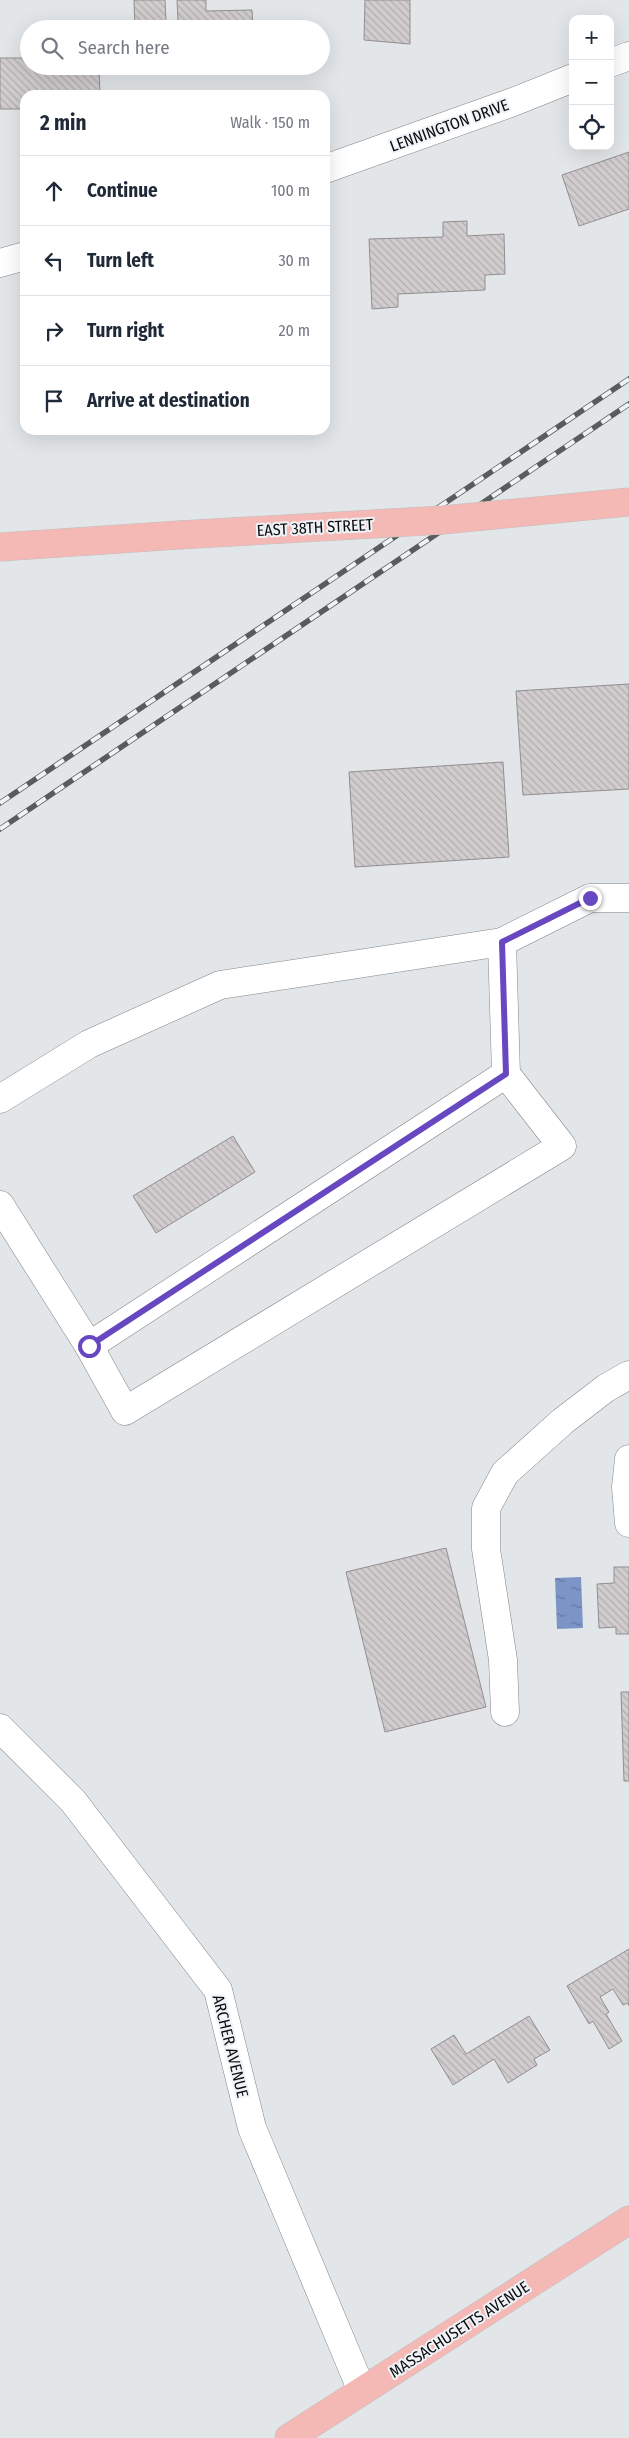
<!DOCTYPE html>
<html lang="en">
<head>
<meta charset="utf-8">
<style>
	body { margin:0; font-family:"Fira Sans Condensed",sans-serif; background:#f2f2f3; color:#1f2937 }
	.controls { position:absolute; right:15px; top:15px; display:grid; overflow:hidden; border-radius:10px; box-shadow:0 5px 20px #0002 }
	.controls button { width:45px; height:45px; display:grid; place-items:center; padding:0; border:0; border-bottom:1px solid #e0e1e3; background:#fff; color:#1f2937; font:25px sans-serif }
	.stop { position:absolute; width:15px; height:15px; margin:-11px; border:4px solid #6848c1; border-radius:50%; background:#fff }
	.stop.end { background:#6848c1; border-color:#fff; box-shadow:0 1px 5px #0008 }
	.list { margin:0; padding:0; list-style:none }
	h2 { display:flex; justify-content:space-between; align-items:center; height:65px; margin:0; padding:0 20px; font-size:21px }
	h2 small { font-size:16px; font-weight:400; color:#747a83 }
	.list li { display:grid; grid-template-columns:32px 1fr auto; gap:15px; align-items:center; box-sizing:border-box; height:70px; padding:0 20px; border-top:1px solid #e0e1e3 }
	.list b { display:block; font-size:19px; white-space:nowrap }
	.list em { font-size:16px; font-style:normal; color:#747a83 }
	.icon { flex:none; width:28px; height:28px; fill:none; stroke:currentColor; stroke-width:2; stroke-linecap:round; stroke-linejoin:round }
	.map { position:relative; flex:none; width:629px; height:2438px; overflow:hidden }
	.search { position:absolute; background:#fff; box-shadow:0 5px 20px #0002; left:20px; top:20px; width:310px; height:55px; display:flex; align-items:center; gap:12px; box-sizing:border-box; padding:0 18px; border-radius:28px; color:#747a83; font-size:19px }
	.panel { position:absolute; background:#fff; box-shadow:0 5px 20px #0002; left:20px; top:90px; width:310px; height:345px; border-radius:15px }
	.map>svg:first-child { display:block }
	.water { fill:url(#water-ripples) }
	.building { fill:url(#building-back-hatch); stroke:#938e8f }
	.lines { fill:none; stroke-linecap:round; stroke-linejoin:round }
	.minor-casing { stroke:#838689; stroke-width:29 }
	.major-casing { stroke:#c0c0c0; stroke-width:29 }
	.minor { stroke:#fff; stroke-width:28 }
	.major { stroke:#f4b8b5; stroke-width:28 }
	.rail-casing { stroke:#595c5d; stroke-width:5.5 }
	.rail { stroke:#eff3f7; stroke-width:4; stroke-dasharray:11; stroke-linecap:butt }
	.major-bridge-casing { stroke:#c0c0c0; stroke-width:29; stroke-linecap:butt }
	.major-bridge { stroke:#f4b8b5; stroke-width:28 }
	.route { stroke:#6848c1; stroke-width:6 }
	.labels { text-anchor:middle; stroke-width:4; stroke-linejoin:round; paint-order:stroke }
	.street-label { font-size:16px; fill:#0b0c0d; stroke:#eff3f7 }
</style>
</head>
<body>
<div class="map">
<svg width="629" height="2438" viewBox="0 0 629 2438">
	<defs>
		<pattern id="water-ripples" width="26" height="14" patternUnits="userSpaceOnUse" patternTransform="scale(1.25)"><rect width="26" height="14" fill="#7c94c6"/><path d="M2 4q2-2 4 0t4 0M15 11q2-2 4 0t4 0" fill="none" stroke="#64779f"/></pattern>
		<pattern id="building-back-hatch" width="6" height="6" patternUnits="userSpaceOnUse" patternTransform="scale(1.25)"><rect width="6" height="6" fill="#d1cccd"/><path d="M-1 5l2 2M0 0l6 6M5-1l2 2" fill="none" stroke="#b2aeaf"/></pattern>
	</defs>
	<rect width="100%" height="100%" fill="#e2e6e9"/>
	<path class="water" d="M581,1577L583,1628L557,1629L555,1578Z"/>
	<g class="building">
		<path d="M134,0H165L166,21H178L177,0H206V11L252,10L253,29H135Z"/>
		<path d="M365,0H410V44L364,40Z"/>
		<path d="M0,58H29V66H99L100,95H25V109H0Z"/>
		<path d="M629,152V209L579,226L562,175Z"/>
		<path d="M467,221V236L504,234L505,274L485,275V290L398,294V307L372,309L369,239L443,237V222Z"/>
		<path d="M629,684V789L523,795L516,691Z"/>
		<path d="M503,762L509,857L355,867L349,772Z"/>
		<path d="M233,1136L255,1172L156,1233L133,1196Z"/>
		<path d="M446,1548L486,1707L385,1732L346,1572Z"/>
		<path d="M614,1567H629V1634H616V1627L599,1628L597,1584L614,1583Z"/>
		<path d="M621,1692H629V1781H624Z"/>
		<path d="M629,1949V2006L628,2003L623,2005L613,1989L600,1997L609,2012L606,2014L622,2041L609,2049L593,2021L589,2024L567,1986Z"/>
		<path d="M529,2016L550,2050L534,2059L537,2065L508,2083L494,2059L453,2085L431,2049L454,2035L466,2054Z"/>
	</g>
	<g class="lines">
		<defs>
			<g id="minor">
				<path d="M610,63L629,56"/>
				<path d="M325,169L513,102L573,78"/>
				<path d="M0,263L25,256"/>
				<path d="M0,1099L89,1044L220,985L502,942L590,898H629"/>
				<path d="M0,1205L89,1346L506,1074L502,942"/>
				<path d="M89,1346L125,1411L562,1146L506,1074"/>
				<path d="M629,1459L626,1487L629,1523"/>
				<path d="M505,1712L503,1660L486,1549V1508L505,1473L563,1421L606,1388L629,1375"/>
				<path d="M0,1728L73,1801L218,1990L252,2128L362,2391"/>
			</g>
			<g id="major">
				<path d="M0,547L179,535"/>
				<path d="M289,2438L629,2220"/>
			</g>
		</defs>
		<use href="#minor" class="minor-casing"/>
		<use href="#major" class="major-casing"/>
		<use href="#minor" class="minor"/>
		<use href="#major" class="major"/>
		<defs>
			<g id="rail">
				<path d="M0,803L629,379"/>
				<path d="M0,829L629,404"/>
			</g>
		</defs>
		<use href="#rail" class="rail-casing"/>
		<use href="#rail" class="rail"/>
		<defs>
			<path id="major-bridge" d="M179,535L443,520L629,502"/>
		</defs>
		<use href="#major-bridge" class="major-bridge-casing"/>
		<use href="#major-bridge" class="major-bridge"/>
	</g>
	<g class="lines">
		<path class="route" d="M89,1346L506,1074L502,942L590,898"/>
	</g>
	<g class="labels">
		<g class="street-label">
			<text transform="translate(449 125) rotate(-20)" y="6">LENNINGTON DRIVE</text>
			<text transform="translate(315 527) rotate(-3)" y="6">EAST 38TH STREET</text>
			<text transform="translate(231 2046) rotate(76)" y="6">ARCHER AVENUE</text>
			<text transform="translate(459 2329) rotate(-33)" y="6">MASSACHUSETTS AVENUE</text>
		</g>
	</g>
</svg>
<div class="controls">
<button>+</button>
<button>−</button>
<button><svg class="icon" aria-label="locate" viewBox="0 0 24 24"><circle cx="12" cy="12" r="6"/><path d="M12 2v4M12 18v4M2 12h4M18 12h4"/></svg></button>
</div>
<div class="stop" style="left:89px;top:1346px"></div>
<div class="stop end" style="left:590px;top:898px"></div>
<div class="search"><svg class="icon" aria-label="search" viewBox="0 0 24 24"><circle cx="10" cy="10" r="6"/><path d="M15 15l6 6"/></svg>Search here</div>
<section class="panel">
<h2>2 min<small>Walk · 150 m</small></h2>
<ul class="list">
<li><svg class="icon" aria-label="ahead" viewBox="0 0 24 24"><path d="M12 20V5M6 11l6-6 6 6"/></svg><div><b>Continue</b></div><em>100 m</em></li>
<li><svg class="icon" aria-label="left" viewBox="0 0 24 24"><path d="M17 20v-9H6M10 6l-5 5 5 5"/></svg><div><b>Turn left</b></div><em>30 m</em></li>
<li><svg class="icon" aria-label="right" viewBox="0 0 24 24"><path d="M7 20v-9h11M14 6l5 5-5 5"/></svg><div><b>Turn right</b></div><em>20 m</em></li>
<li><svg class="icon" aria-label="arrive" viewBox="0 0 24 24"><path d="M6 21V4h12l-3 4 3 4H6"/></svg><div><b>Arrive at destination</b></div></li>
</ul>
</section>
</div>
</body>
</html>
